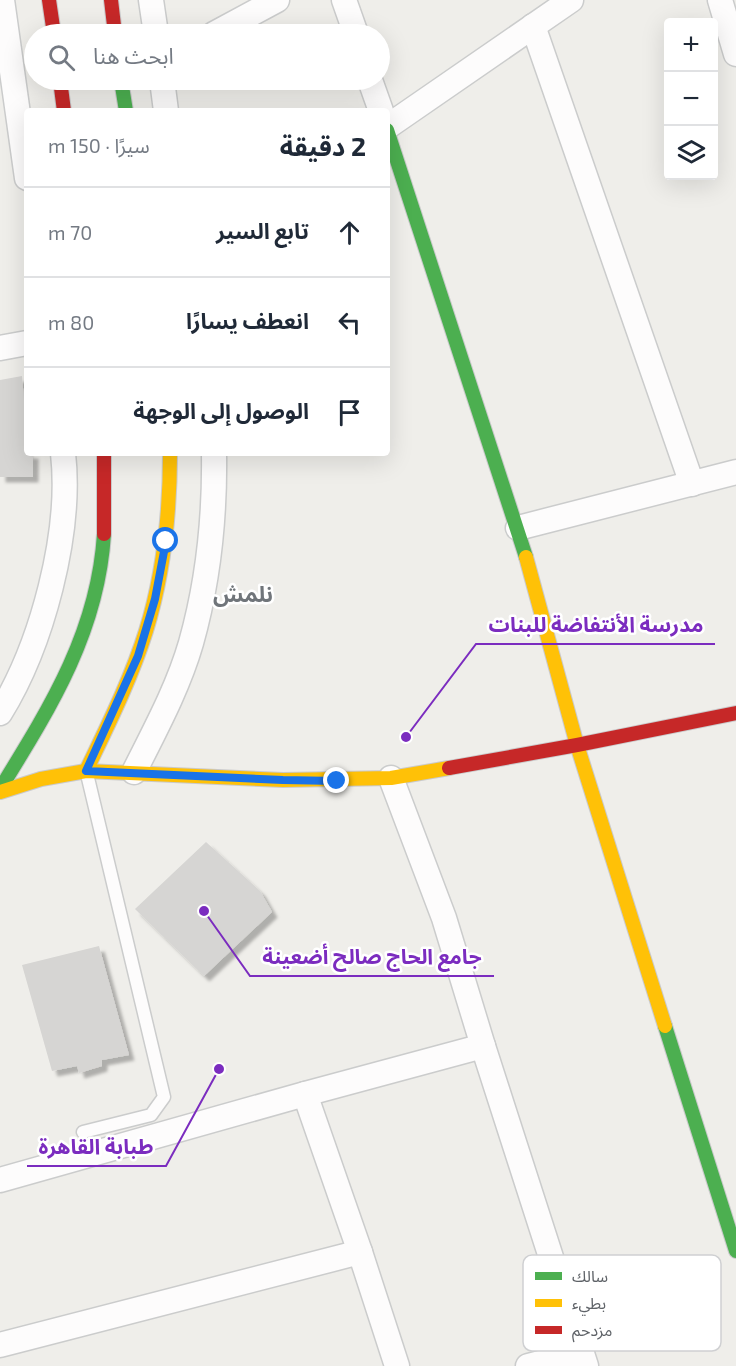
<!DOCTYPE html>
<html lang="ar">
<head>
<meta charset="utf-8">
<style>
	body { margin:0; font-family:"Exo 2","Noto Sans Arabic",sans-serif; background:#f2f2f3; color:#1f2937; direction:rtl }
	.controls { position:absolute; right:18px; top:18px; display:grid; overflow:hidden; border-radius:6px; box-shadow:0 6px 24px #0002 }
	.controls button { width:54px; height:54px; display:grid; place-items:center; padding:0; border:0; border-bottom:2px solid #e0e1e3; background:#fff; color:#1f2937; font:30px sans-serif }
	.stop { position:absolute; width:18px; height:18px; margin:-14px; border:4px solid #1a73e8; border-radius:50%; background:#fff }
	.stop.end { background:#1a73e8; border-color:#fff; box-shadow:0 2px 6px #0008 }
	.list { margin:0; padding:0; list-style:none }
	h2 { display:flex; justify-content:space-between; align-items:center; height:78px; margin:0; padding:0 24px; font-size:26px }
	h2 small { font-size:20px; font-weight:400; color:#747a83 }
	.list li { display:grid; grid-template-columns:39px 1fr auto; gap:18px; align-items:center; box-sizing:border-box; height:90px; padding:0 24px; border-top:2px solid #e0e1e3 }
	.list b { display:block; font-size:22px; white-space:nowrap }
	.list em { font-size:20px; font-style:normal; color:#747a83 }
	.icon { flex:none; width:33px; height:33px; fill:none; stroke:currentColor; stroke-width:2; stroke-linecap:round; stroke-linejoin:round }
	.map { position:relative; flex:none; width:736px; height:1366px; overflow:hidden; direction:ltr }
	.search { position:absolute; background:#fff; box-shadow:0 6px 24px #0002; left:24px; top:24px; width:366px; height:66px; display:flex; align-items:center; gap:15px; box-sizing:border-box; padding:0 21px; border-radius:33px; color:#747a83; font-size:22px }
	.panel { position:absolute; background:#fff; box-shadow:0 6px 24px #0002; left:24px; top:108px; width:366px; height:348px; border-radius:6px; direction:rtl }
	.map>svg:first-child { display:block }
	.building { fill:#d6d5d3; filter:url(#shadow) }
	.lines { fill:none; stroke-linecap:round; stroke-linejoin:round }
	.lane-casing { stroke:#cbcccc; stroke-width:15 }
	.street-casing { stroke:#cbcccc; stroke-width:27 }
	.fast-casing { stroke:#cacacb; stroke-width:16 }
	.slow-casing { stroke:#cacacb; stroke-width:16 }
	.jam-casing { stroke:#cacacb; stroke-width:16 }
	.lane { stroke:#fdfcfc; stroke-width:12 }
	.street { stroke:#fdfcfc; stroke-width:24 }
	.fast { stroke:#4caf50; stroke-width:14 }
	.slow { stroke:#ffc107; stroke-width:14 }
	.jam { stroke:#c62828; stroke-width:14 }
	.route { stroke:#1a73e8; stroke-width:8 }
	.labels { text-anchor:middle; stroke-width:5; stroke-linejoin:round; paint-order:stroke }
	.quarter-label { font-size:22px; font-weight:bold; fill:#70757a; stroke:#fff }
	.key { fill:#fff; stroke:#cfd0d2; stroke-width:1.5 }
	.key-label { font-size:16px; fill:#5f6368 }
	.leader { fill:none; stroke:#7b2cbf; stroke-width:2 }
	.callout-dot { fill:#7b2cbf; stroke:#fff; stroke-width:2 }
	.callout-label { font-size:21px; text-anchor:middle; font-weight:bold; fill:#7b2cbf; stroke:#fff; stroke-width:5; stroke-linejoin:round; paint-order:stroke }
</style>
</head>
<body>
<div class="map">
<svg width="736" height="1366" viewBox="0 0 736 1366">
	<defs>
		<filter id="shadow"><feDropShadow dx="5.5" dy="5.5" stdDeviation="1.5" flood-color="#0004"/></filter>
	</defs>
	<rect width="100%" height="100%" fill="#efeeea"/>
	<g class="building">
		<path d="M22,376L25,412L27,414V453H33V477H0V380Z"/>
		<path d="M206,842L260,891L272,912L204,976L135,909Z"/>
		<path d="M99,946L129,1055L102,1060V1066L79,1073L77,1066L52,1071L22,965Z"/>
	</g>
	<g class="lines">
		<defs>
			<path id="lane" d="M83,1132L151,1115L164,1097L87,774"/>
			<g id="street">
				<path d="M2,0L27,178"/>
				<path d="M151,0L156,34"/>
				<path d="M344,0L356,34"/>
				<path d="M720,0L736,54"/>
				<path d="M533,26L692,484"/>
				<path d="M214,34L277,0"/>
				<path d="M162,80L166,111"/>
				<path d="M370,80L381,111"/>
				<path d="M387,127L571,0"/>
				<path d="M0,348L27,343"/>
				<path d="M518,528L736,472"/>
				<path d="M0,713C42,645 72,533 63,453"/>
				<path d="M134,772C155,730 178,688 191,643C209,579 215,519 214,453"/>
				<path d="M391,778L444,918L483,1046L586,1366"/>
				<path d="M305,1094L360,1252L397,1366"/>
				<path d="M0,1180L305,1094L483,1046"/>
				<path d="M0,1345L360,1252"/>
				<path d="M528,1366L582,1352"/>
			</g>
			<g id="fast">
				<path d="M121,80L126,111"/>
				<path d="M387,130L526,557"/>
				<path d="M0,789C50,708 98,632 104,534"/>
				<path d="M665,1026L736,1251"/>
			</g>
			<g id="slow">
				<path d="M526,557L577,745L665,1026"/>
				<path d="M86,771C108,725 131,679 146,631C164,573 170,514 170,453"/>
				<path d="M0,792L41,779L86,771L283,780L391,778L449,768"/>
			</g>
			<g id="jam">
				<path d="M49,0L54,34"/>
				<path d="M111,0L115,34"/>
				<path d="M60,80L64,111"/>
				<path d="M104,534V453"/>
				<path d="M449,768L577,745L736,713"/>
			</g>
		</defs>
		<use href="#lane" class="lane-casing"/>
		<use href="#street" class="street-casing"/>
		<use href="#fast" class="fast-casing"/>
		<use href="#slow" class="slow-casing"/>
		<use href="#jam" class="jam-casing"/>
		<use href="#lane" class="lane"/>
		<use href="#street" class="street"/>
		<use href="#fast" class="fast"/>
		<use href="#slow" class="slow"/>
		<use href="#jam" class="jam"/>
	</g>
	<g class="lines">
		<path class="route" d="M166,541L155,599L138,656L86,771L283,780L337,781"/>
	</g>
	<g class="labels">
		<g class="quarter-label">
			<text x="243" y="602">نلمش</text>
		</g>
	</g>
	<rect x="523" y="1255" width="198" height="96" rx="9" class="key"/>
	<rect x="535" y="1272" width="27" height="8" fill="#4caf50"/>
	<rect x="535" y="1299" width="27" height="8" fill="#ffc107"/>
	<rect x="535" y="1326" width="27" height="8" fill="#c62828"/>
	<g class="key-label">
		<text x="572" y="1282">سالك</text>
		<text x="572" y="1309">بطيء</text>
		<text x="572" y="1336">مزدحم</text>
	</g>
	<path class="leader" d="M406 737L476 644H715M204 911L250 976H494M219 1069L166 1166H27"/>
	<g class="callout-dot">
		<circle cx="406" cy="737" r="6"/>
		<circle cx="204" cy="911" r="6"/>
		<circle cx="219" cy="1069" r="6"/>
	</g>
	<g class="callout-label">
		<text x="596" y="632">مدرسة الأنتفاضة للبنات</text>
		<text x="372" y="964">جامع الحاج صالح أضعينة</text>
		<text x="96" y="1154">طبابة القاهرة</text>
	</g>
</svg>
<div class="controls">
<button>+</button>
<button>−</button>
<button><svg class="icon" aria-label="layers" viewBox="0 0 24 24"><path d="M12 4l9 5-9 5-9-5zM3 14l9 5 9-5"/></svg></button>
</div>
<div class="stop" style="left:166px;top:541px"></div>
<div class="stop end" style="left:337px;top:781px"></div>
<div class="search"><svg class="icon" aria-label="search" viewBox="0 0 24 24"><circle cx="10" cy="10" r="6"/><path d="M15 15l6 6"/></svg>ابحث هنا</div>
<section class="panel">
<h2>2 دقيقة<small>سيرًا · 150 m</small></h2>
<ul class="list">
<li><svg class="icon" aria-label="ahead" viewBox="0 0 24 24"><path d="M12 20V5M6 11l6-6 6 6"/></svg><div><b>تابع السير</b></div><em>70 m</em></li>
<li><svg class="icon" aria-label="left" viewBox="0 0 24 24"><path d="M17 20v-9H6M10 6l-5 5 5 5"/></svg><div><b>انعطف يسارًا</b></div><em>80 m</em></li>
<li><svg class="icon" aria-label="arrive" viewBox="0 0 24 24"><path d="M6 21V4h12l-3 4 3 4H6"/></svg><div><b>الوصول إلى الوجهة</b></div></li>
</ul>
</section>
</div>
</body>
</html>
